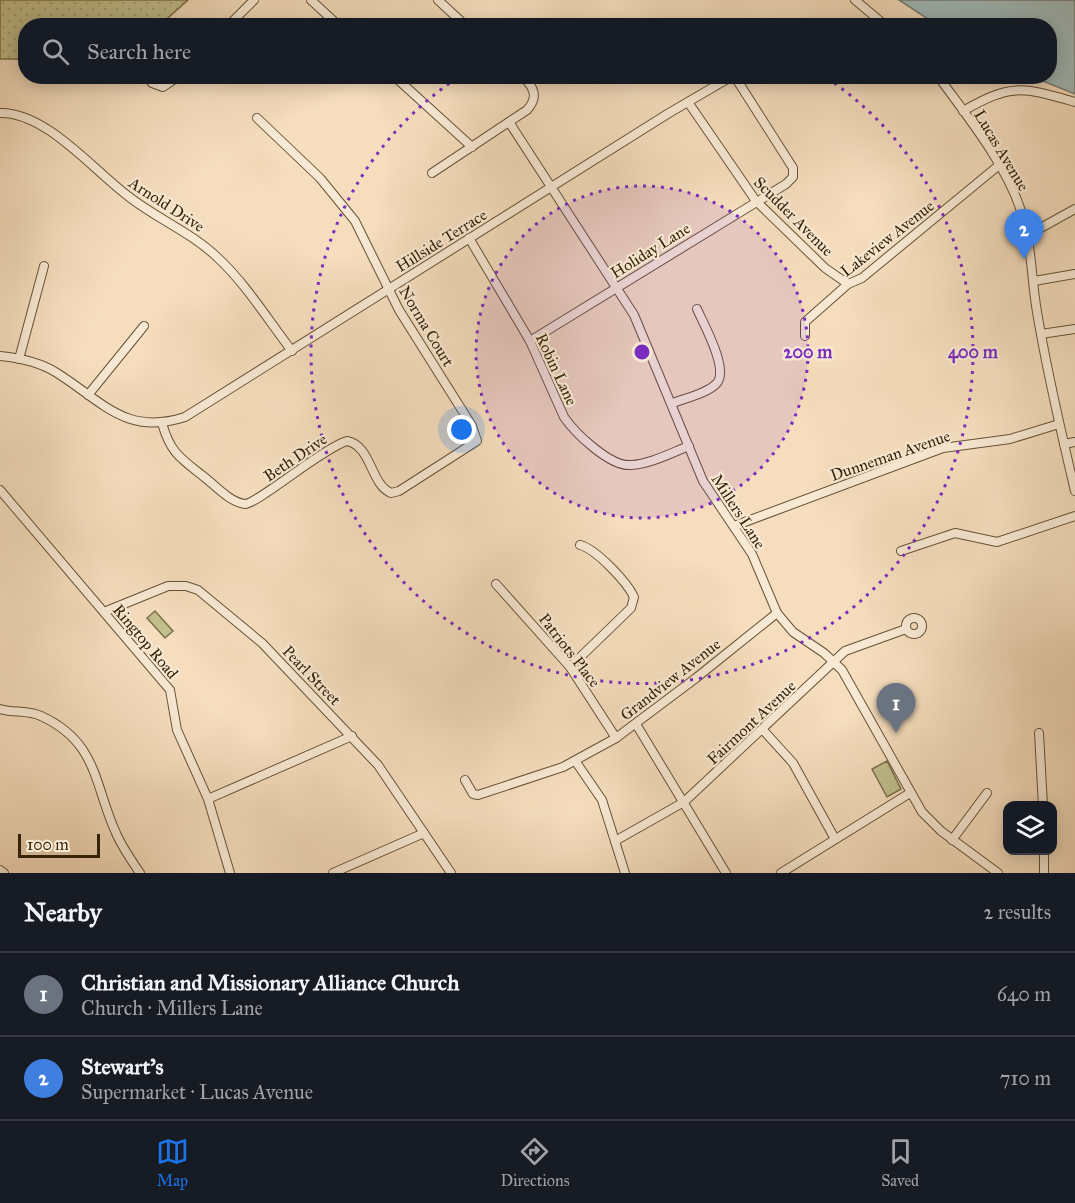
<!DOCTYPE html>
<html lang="en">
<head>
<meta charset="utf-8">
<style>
	body { margin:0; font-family:"IM FELL Great Primer",serif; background:#242831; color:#f1f3f6 }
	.controls { position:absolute; right:18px; bottom:18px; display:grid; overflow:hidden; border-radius:12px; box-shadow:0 3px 15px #0003 }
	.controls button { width:54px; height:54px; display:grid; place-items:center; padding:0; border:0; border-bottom:2px solid #363941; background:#171b24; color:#f1f3f6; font:30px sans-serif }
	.scale { position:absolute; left:18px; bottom:15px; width:82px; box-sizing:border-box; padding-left:6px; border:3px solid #372306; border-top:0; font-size:16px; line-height:21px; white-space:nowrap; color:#372306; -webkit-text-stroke:4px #f8e9d4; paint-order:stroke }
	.you { position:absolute; left:462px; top:430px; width:21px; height:21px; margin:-15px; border:4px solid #fff; border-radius:50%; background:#1a73e8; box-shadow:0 0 0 9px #1a73e833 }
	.badge { display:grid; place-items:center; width:39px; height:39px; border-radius:50%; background:#1a73e8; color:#fff; font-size:20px; font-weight:700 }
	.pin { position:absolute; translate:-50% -50px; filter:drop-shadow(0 2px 3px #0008) }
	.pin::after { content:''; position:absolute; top:32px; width:21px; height:18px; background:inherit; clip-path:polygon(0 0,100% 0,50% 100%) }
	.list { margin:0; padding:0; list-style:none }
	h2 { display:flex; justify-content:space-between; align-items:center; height:78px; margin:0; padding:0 24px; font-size:26px }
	h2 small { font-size:20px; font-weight:400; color:#9ea1a6 }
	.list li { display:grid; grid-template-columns:39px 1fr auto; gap:18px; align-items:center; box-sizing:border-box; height:84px; padding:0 24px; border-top:2px solid #363941 }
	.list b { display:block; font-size:22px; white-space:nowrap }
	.list p { margin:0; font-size:20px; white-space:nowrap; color:#9ea1a6 }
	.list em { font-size:20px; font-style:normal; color:#9ea1a6 }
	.icon { flex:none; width:33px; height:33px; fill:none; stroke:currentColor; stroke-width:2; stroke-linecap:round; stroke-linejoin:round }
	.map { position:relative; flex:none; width:1075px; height:873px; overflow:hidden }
	.search { position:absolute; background:#171b24; box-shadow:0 3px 15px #0003; left:18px; right:18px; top:18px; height:66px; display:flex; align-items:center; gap:15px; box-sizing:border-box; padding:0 21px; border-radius:24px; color:#9ea1a6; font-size:22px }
	.sheet { height:246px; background:#171b24 }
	nav { display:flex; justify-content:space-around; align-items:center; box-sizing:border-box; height:84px; border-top:2px solid #363941; background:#171b24; font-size:16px; color:#9ea1a6 }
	nav a { display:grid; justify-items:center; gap:3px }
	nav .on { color:#1a73e8 }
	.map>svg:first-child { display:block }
	.grass { fill:url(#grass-dots); stroke:#7c714a; stroke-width:1.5 }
	.park { fill:#c1bf8d; stroke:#7c714a; stroke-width:1.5 }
	.water { fill:#a0baba; stroke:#767e72; stroke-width:1.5 }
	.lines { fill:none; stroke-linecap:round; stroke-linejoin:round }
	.minor-casing { stroke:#665234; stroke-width:10 }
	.minor { stroke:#f8e9d4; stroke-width:8 }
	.ring { fill:none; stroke:#7b2cbf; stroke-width:3; stroke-dasharray:3 6 }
	.labels { text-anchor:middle; stroke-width:4.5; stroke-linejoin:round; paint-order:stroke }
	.street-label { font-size:16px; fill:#372306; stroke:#f8e9d4 }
	.centre { fill:#7b2cbf; stroke:#f8e9d4; stroke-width:3 }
	.ring-label { font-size:18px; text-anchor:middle; font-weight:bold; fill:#7b2cbf; stroke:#f8e9d4; stroke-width:4.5; stroke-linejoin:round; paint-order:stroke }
</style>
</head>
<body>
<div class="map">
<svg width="1075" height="873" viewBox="0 0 1075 873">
	<defs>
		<pattern id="grass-dots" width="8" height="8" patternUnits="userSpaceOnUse" patternTransform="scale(1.5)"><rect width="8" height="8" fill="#c1bf8d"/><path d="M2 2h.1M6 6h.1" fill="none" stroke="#a6a478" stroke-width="1.8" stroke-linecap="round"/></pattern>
	</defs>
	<rect width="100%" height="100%" fill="#f5ddbd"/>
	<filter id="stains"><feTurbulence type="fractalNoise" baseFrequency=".00333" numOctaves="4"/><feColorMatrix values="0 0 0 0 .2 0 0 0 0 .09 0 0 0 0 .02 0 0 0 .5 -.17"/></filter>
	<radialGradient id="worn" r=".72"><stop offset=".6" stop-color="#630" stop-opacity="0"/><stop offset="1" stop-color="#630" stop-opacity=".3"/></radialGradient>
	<path class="grass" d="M0,0H188L160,25L26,26L25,59H0Z"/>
	<g class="park">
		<path d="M155,611L173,631L165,638L147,618Z"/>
		<path d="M887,761L901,789L887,797L872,769Z"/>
	</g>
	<path class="water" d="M899,0H1075V94L1033,77L1050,76V26L937,25Z"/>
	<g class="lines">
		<defs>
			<g id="minor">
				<path d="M311,0L339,26"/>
				<path d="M438,0L466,26"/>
				<path d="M855,0L886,26"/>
				<path d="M228,26L254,0"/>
				<path d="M147,76L152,83L163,87L179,76"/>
				<path d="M394,76L472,147"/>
				<path d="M938,76C966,115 1005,163 1020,208C1032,242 1031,277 1037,312C1047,372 1061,432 1075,491"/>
				<path d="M688,102L756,201L825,268L848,284"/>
				<path d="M963,111C1012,83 1022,87 1075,102"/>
				<path d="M0,113C46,112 93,170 128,196C157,219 191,232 218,258C246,284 268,320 292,351"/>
				<path d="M509,122L634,315L703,481L752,554L777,613L793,632L824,653L842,670L922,812L941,831L998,873"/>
				<path d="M432,173L527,110C539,97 534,87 522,76"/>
				<path d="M1028,235L1075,209"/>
				<path d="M469,238L530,341L564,417C575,433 610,467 631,465C650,464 671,453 689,446"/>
				<path d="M1034,281L1075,274"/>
				<path d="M1041,334L1075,329"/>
				<path d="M805,336V322L848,284L862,278L998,166"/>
				<path d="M0,356C20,358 40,362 57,373C103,402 126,436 185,417L669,113L729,78L737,80L793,168V177L786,184L530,341"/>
				<path d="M19,359L44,266"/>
				<path d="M88,395L144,326"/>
				<path d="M673,403C685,398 706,394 716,384C730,371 704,325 697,309"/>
				<path d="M162,423C170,452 180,458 203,476C215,485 229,502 245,504C257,504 323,448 347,441C372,446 370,484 391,493L399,491L477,441L472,426L399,310L355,221L320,178L257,118"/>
				<path d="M1064,444L1075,442"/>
				<path d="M0,490L170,690L177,730L208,799L230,873"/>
				<path d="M734,526L943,448L1010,439L1059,424"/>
				<path d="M901,551L955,533L997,542L1075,516"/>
				<path d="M496,584L570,667L616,738"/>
				<path d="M104,612L168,586H186L198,590L262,643L378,765L451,873"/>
				<circle cx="914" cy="626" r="8"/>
				<path d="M570,667L631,608L634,597C627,582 596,549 580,545"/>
				<path d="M0,709C14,713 28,710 41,716C98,742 94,785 116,833C122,847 131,860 140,873"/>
				<path d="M636,724L726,873"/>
				<path d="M763,730L793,763L835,839"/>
				<path d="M1039,733L1043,806"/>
				<path d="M576,762L602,800L625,873"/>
				<path d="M465,780L473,794L478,795L563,767L616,738L696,678L777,613"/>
				<path d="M208,799L352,736"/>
				<path d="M952,840L987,793"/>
				<path d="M615,841L684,802L845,651L906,629"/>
				<path d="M1044,850V873"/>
				<path d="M0,870L4,873"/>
				<path d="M333,873L424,833"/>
				<path d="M781,873L910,793"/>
			</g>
		</defs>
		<use href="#minor" class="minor-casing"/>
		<use href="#minor" class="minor"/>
	</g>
	<circle cx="642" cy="352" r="166" fill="#7b2cbf" fill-opacity=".12"/>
	<g class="ring">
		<circle cx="642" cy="352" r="166"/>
		<path d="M590 25A331 331 0 0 1 694 25M827 78A331 331 0 1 1 457 78"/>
	</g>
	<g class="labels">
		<g class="street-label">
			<text transform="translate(1002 150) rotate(59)" y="6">Lucas Avenue</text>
			<text transform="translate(167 204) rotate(33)" y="6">Arnold Drive</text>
			<text transform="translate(794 216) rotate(45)" y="6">Scudder Avenue</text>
			<text transform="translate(887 238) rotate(-38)" y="6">Lakeview Avenue</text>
			<text transform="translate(441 240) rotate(-32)" y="6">Hillside Terrace</text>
			<text transform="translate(650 250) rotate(-32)" y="6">Holiday Lane</text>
			<text transform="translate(427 326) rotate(59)" y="6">Norma Court</text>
			<text transform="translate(557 369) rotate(65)" y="6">Robin Lane</text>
			<text transform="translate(890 455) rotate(-19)" y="6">Dunneman Avenue</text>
			<text transform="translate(295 457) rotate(-34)" y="6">Beth Drive</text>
			<text transform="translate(739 511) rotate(57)" y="6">Millers Lane</text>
			<text transform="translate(146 641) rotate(50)" y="6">Ringtop Road</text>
			<text transform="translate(570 650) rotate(52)" y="6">Patriots Place</text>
			<text transform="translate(312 675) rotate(46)" y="6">Pearl Street</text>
			<text transform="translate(670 679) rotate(-38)" y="6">Grandview Avenue</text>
			<text transform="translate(751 722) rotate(-43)" y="6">Fairmont Avenue</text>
		</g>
	</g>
	<circle cx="642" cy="352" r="9" class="centre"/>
	<g class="ring-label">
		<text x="808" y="358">200 m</text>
		<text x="973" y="358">400 m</text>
	</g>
	<rect width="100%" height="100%" filter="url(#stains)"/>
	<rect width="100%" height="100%" fill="url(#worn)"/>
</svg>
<div class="controls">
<button><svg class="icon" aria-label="layers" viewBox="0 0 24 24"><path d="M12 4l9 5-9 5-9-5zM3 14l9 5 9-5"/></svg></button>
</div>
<div class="scale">100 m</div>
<div class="you"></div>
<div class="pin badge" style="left:896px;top:733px;background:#6b7280">1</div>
<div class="pin badge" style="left:1024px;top:259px;background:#3f7fe0">2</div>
<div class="search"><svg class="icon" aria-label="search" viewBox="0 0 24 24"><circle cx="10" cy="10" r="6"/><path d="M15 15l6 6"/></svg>Search here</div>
</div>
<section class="sheet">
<h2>Nearby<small>2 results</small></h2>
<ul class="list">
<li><span class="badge" style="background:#6b7280">1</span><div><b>Christian and Missionary Alliance Church</b><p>Church · Millers Lane</p></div><em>640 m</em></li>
<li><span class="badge" style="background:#3f7fe0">2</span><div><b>Stewart's</b><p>Supermarket · Lucas Avenue</p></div><em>710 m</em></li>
</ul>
</section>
<nav>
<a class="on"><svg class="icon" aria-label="map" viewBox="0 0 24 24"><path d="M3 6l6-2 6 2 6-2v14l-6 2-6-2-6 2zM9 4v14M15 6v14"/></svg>Map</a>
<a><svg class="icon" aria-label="directions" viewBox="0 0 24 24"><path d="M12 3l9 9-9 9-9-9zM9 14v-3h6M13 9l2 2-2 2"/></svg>Directions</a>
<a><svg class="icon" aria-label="saved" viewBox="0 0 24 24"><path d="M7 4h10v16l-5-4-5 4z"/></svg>Saved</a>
</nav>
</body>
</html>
